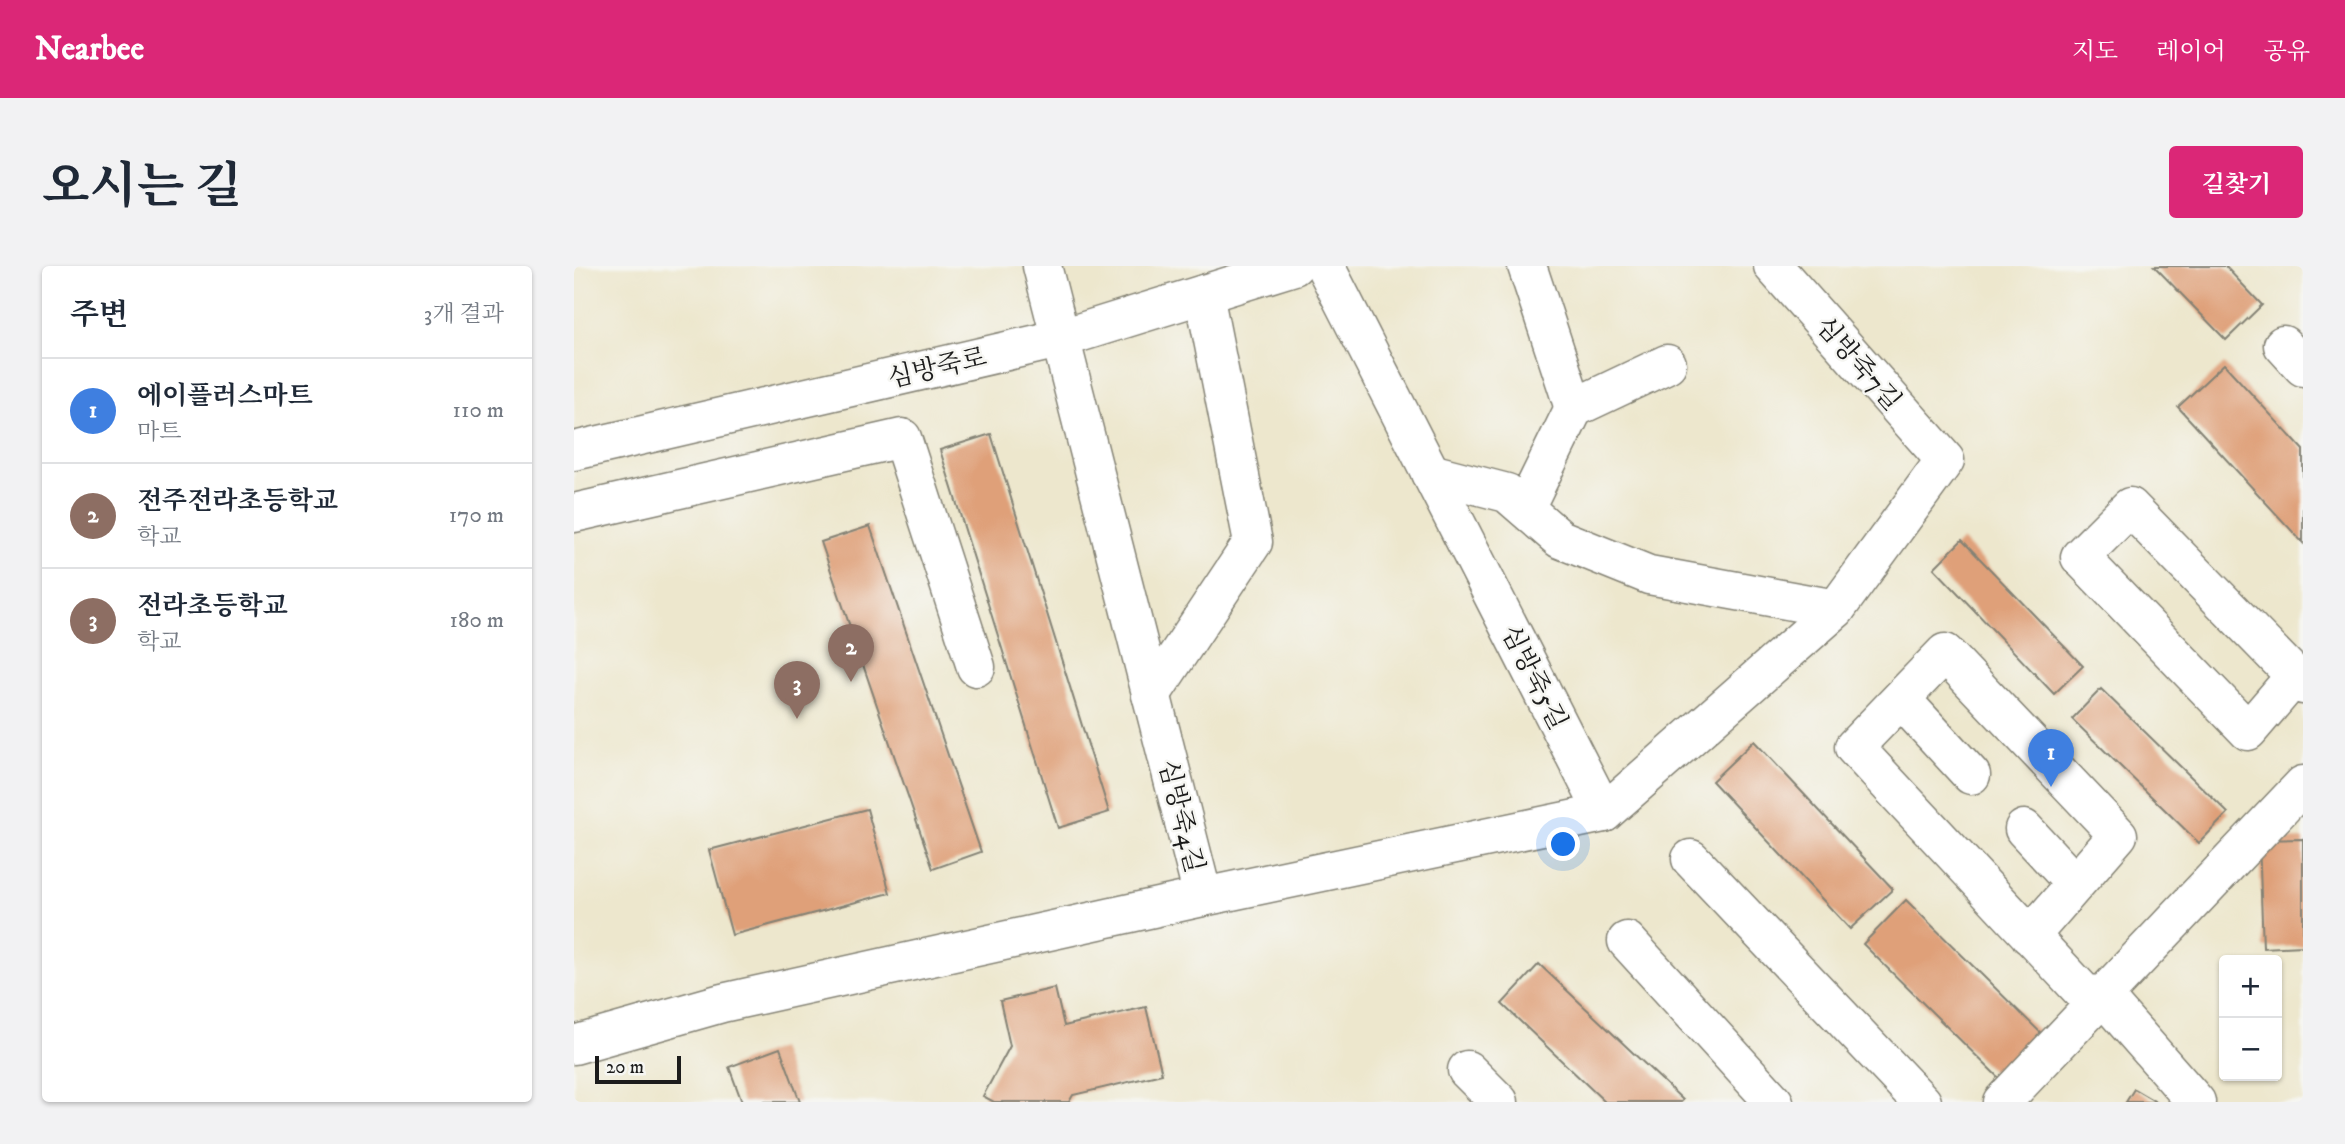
<!DOCTYPE html>
<html lang="ko">
<head>
<meta charset="utf-8">
<style>
	body { margin:0; font-family:"IM FELL DW Pica","Noto Serif KR",serif; background:#f2f2f3; color:#1f2937 }
	.controls { position:absolute; right:21px; bottom:21px; display:grid; overflow:hidden; border-radius:7px; box-shadow:0 2px 5px #0004 }
	.controls button { width:63px; height:63px; display:grid; place-items:center; padding:0; border:0; border-bottom:2px solid #e0e1e3; background:#fff; color:#1f2937; font:35px sans-serif }
	.scale { position:absolute; left:21px; bottom:18px; width:86px; box-sizing:border-box; padding-left:7px; border:4px solid #1c1c1c; border-top:0; font-size:19px; line-height:24px; white-space:nowrap; color:#1c1c1c; -webkit-text-stroke:5px #f6f6f2; paint-order:stroke }
	.you { position:absolute; left:990px; top:579px; width:24px; height:24px; margin:-18px; border:5px solid #fff; border-radius:50%; background:#1a73e8; box-shadow:0 0 0 10px #1a73e833 }
	.badge { display:grid; place-items:center; width:46px; height:46px; border-radius:50%; background:#db2777; color:#fff; font-size:23px; font-weight:700 }
	.pin { position:absolute; translate:-50% -58px; filter:drop-shadow(0 2px 4px #0008) }
	.pin::after { content:''; position:absolute; top:37px; width:24px; height:21px; background:inherit; clip-path:polygon(0 0,100% 0,50% 100%) }
	.list { margin:0; padding:0; list-style:none }
	h2 { display:flex; justify-content:space-between; align-items:center; height:91px; margin:0; padding:0 28px; font-size:30px }
	h2 small { font-size:23px; font-weight:400; color:#747a83 }
	.list li { display:grid; grid-template-columns:46px 1fr auto; gap:21px; align-items:center; box-sizing:border-box; height:105px; padding:0 28px; border-top:2px solid #e0e1e3 }
	.list b { display:block; font-size:26px; white-space:nowrap }
	.list p { margin:0; font-size:23px; white-space:nowrap; color:#747a83 }
	.list em { font-size:23px; font-style:normal; color:#747a83 }
	.map { position:relative; flex:none; width:1729px; height:836px; overflow:hidden; border-radius:7px }
	header { display:flex; align-items:center; gap:42px; box-sizing:border-box; height:98px; padding:0 35px; background:#db2777; color:#fff }
	header strong { font-size:33px }
	nav { display:flex; gap:38px; margin-inline-start:auto; font-size:24px }
	.intro { display:flex; align-items:center; justify-content:space-between; box-sizing:border-box; height:168px; padding:0 42px }
	h1 { margin:0; font-size:49px }
	.button { padding:18px 32px; border-radius:7px; background:#db2777; color:#fff; font-size:24px; font-weight:700 }
	main { display:flex; gap:42px; padding:0 42px }
	aside { flex:1; background:#fff; border-radius:7px; box-shadow:0 2px 5px #0004 }
	.map>svg:first-child { display:block }
	.building { fill:#dfa079 }
	.lines { fill:none; stroke-linecap:round; stroke-linejoin:round }
	.minor-casing { stroke:#848274; stroke-width:41 }
	.minor { stroke:#fff; stroke-width:38 }
	.labels { text-anchor:middle; stroke-width:5; stroke-linejoin:round; paint-order:stroke }
	.street-label { font-size:26px; fill:#1c1c1c; stroke:#f6f6f2 }
</style>
</head>
<body>
<header>
<strong>Nearbee</strong>
<nav><a>지도</a><a>레이어</a><a>공유</a></nav>
</header>
<div class="intro"><h1>오시는 길</h1><a class="button">길찾기</a></div>
<main>
<aside>
<h2>주변<small>3개 결과</small></h2>
<ul class="list">
<li><span class="badge" style="background:#3f7fe0">1</span><div><b>에이플러스마트</b><p>마트</p></div><em>110 m</em></li>
<li><span class="badge" style="background:#8d6e63">2</span><div><b>전주전라초등학교</b><p>학교</p></div><em>170 m</em></li>
<li><span class="badge" style="background:#8d6e63">3</span><div><b>전라초등학교</b><p>학교</p></div><em>180 m</em></li>
</ul>
</aside>
<div class="map">
<svg width="1729" height="836" viewBox="0 0 1729 836">
	<rect width="100%" height="100%" fill="#f6f6f2"/>
	<filter id="ink" filterUnits="userSpaceOnUse"><feTurbulence type="fractalNoise" baseFrequency=".0143" numOctaves="2"/><feDisplacementMap in="SourceGraphic" scale="14" xChannelSelector="R" yChannelSelector="G"/><feConvolveMatrix kernelMatrix="1 2 1 2 8 2 1 2 1" color-interpolation-filters="sRGB"/></filter>
	<filter id="wash" filterUnits="userSpaceOnUse"><feTurbulence type="fractalNoise" baseFrequency=".00686" numOctaves="4" result="noise"/><feDisplacementMap in="SourceGraphic" scale="28" xChannelSelector="R" yChannelSelector="G"/><feGaussianBlur stdDeviation="1.57" result="paint"/><feColorMatrix in="noise" values="0 0 0 0 0 0 0 0 0 0 0 0 0 0 0 0 0 1.4 0 .05"/><feComposite in="paint" operator="in"/></filter>
	<g filter="url(#wash)">
		<rect width="100%" height="100%" fill="#ede7cd"/>
		<g id="blocks">
			<g class="building">
				<path d="M1580,0H1651L1688,39L1652,74Z"/>
				<path d="M1650,98L1729,184V277L1604,141Z"/>
				<path d="M417,168L535,546L484,562L366,184Z"/>
				<path d="M296,260L407,586L359,603L247,276Z"/>
				<path d="M1388,274L1509,400L1480,428L1360,302Z"/>
				<path d="M1527,423L1654,547L1625,577L1498,453Z"/>
				<path d="M1180,475L1319,623L1276,663L1138,515Z"/>
				<path d="M293,543L316,627L158,669L135,584Z"/>
				<path d="M1729,573V680L1689,682L1685,574Z"/>
				<path d="M1332,634L1479,779L1436,823L1289,678Z"/>
				<path d="M965,698L1109,834L1107,836H1031L928,738Z"/>
				<path d="M481,722L490,760L572,741L588,808L499,829L495,836H420L409,830L436,780L426,735Z"/>
				<path d="M206,782L226,836H168L155,801Z"/>
				<path d="M1560,823L1582,836H1552Z"/>
			</g>
		</g>
	</g>
	<g filter="url(#ink)">
		<use href="#blocks" fill-opacity="0" stroke="#848274" stroke-width="2"/>
		<g class="lines">
			<defs>
				<g id="minor">
					<path d="M468,0L629,631L1030,547L1262,343L1371,194L1199,0"/>
					<path d="M751,0L1030,547"/>
					<path d="M953,0L1000,142"/>
					<path d="M1709,79L1729,101"/>
					<path d="M0,185L485,73L720,0"/>
					<path d="M856,207L933,227L986,273L1075,309L1262,343"/>
					<path d="M951,242L1000,142L1093,98"/>
					<path d="M0,247L328,172L402,401"/>
					<path d="M1721,410L1674,465L1506,291L1556,241L1721,410L1729,419"/>
					<path d="M577,429L679,276L630,28"/>
					<path d="M1327,433L1397,509"/>
					<path d="M1450,563L1501,618"/>
					<path d="M1117,593L1348,836"/>
					<path d="M1456,670L1544,569L1371,387L1280,481L1510,727L1529,730L1622,836"/>
					<path d="M1053,675L1200,836"/>
					<path d="M0,779L148,737L629,631"/>
					<path d="M893,804L925,836"/>
					<path d="M1428,836L1729,519"/>
				</g>
			</defs>
			<use href="#minor" class="minor-casing"/>
			<use href="#minor" class="minor"/>
		</g>
	</g>
	<g class="labels">
		<g class="street-label">
			<text transform="translate(1285 97) rotate(49)" y="9">심방죽7길</text>
			<text transform="translate(363 101) rotate(-13)" y="9">심방죽로</text>
			<text transform="translate(961 411) rotate(63)" y="9">심방죽5길</text>
			<text transform="translate(608 550) rotate(76)" y="9">심방죽4길</text>
		</g>
	</g>
</svg>
<div class="controls">
<button>+</button>
<button>−</button>
</div>
<div class="scale">20 m</div>
<div class="you"></div>
<div class="pin badge" style="left:1477px;top:521px;background:#3f7fe0">1</div>
<div class="pin badge" style="left:277px;top:416px;background:#8d6e63">2</div>
<div class="pin badge" style="left:223px;top:453px;background:#8d6e63">3</div>
</div>
</main>
</body>
</html>
